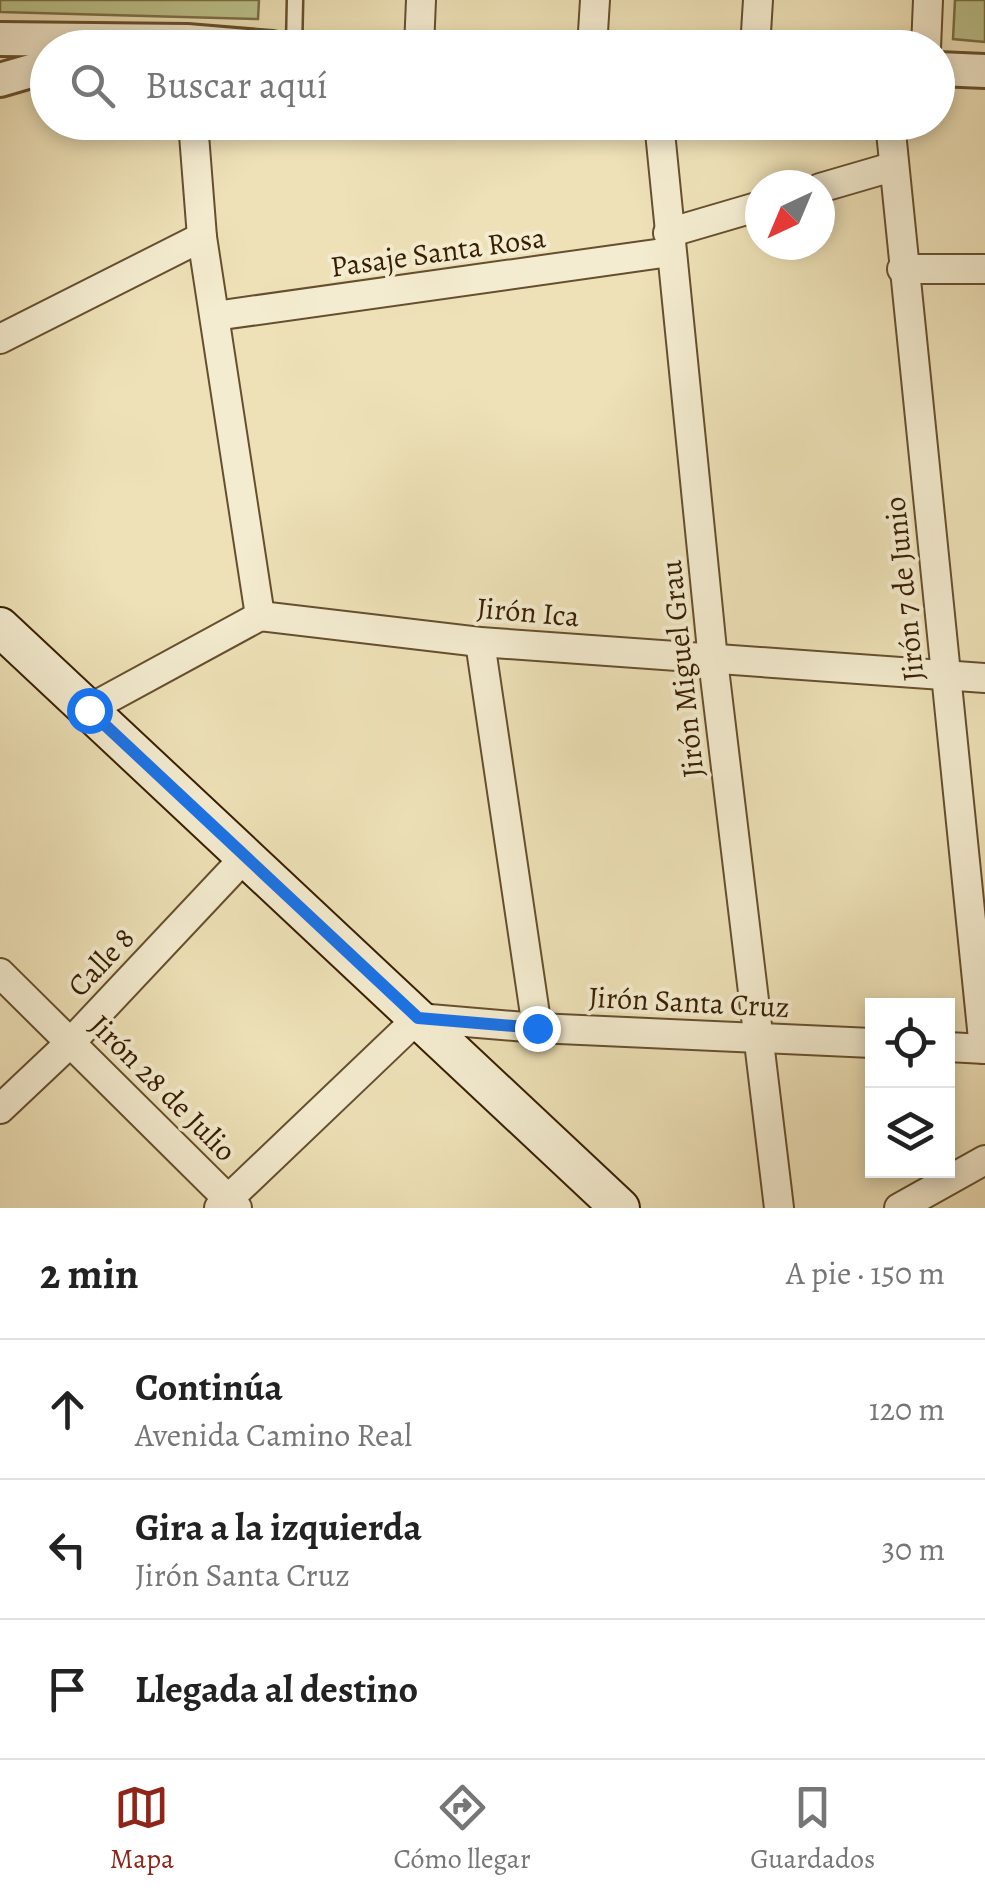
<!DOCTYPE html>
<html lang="es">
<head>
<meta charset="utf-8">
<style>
	body { margin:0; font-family:Alegreya,serif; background:#f6f6f6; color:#222 }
	.controls { position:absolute; right:30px; bottom:30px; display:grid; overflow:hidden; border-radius:0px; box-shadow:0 5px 15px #0003 }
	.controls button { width:90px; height:90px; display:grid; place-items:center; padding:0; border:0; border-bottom:2px solid #e0e0e0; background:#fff; color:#222; font:50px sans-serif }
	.compass { position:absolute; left:745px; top:170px; width:90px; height:90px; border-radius:50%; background:#fff; box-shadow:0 5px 15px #0003; rotate:224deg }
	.stop { position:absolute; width:30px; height:30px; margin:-22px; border:8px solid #1a73e8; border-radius:50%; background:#fff }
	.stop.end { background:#1a73e8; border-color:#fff; box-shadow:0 2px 10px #0008 }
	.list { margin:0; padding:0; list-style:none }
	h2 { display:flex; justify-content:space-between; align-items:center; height:130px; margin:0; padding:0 40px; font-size:42px }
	h2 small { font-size:32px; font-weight:400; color:#767676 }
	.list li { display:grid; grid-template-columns:65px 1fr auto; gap:30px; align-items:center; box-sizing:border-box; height:140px; padding:0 40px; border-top:2px solid #e0e0e0 }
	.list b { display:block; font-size:38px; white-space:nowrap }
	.list p { margin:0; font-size:32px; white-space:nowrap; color:#767676 }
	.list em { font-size:32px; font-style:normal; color:#767676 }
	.icon { flex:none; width:55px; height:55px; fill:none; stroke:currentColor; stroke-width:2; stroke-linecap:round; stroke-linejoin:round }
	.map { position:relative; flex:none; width:985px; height:1208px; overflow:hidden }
	.search { position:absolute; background:#fff; box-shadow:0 5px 15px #0003; left:30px; right:30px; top:30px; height:110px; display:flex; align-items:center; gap:25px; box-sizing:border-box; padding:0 35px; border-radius:55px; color:#767676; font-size:38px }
	.sheet { height:550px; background:#fff }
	nav { display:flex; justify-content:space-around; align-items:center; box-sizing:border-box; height:140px; border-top:2px solid #e0e0e0; background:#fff; font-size:28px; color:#767676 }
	nav a { display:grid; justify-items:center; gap:5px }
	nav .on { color:#8f2418 }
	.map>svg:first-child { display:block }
	.green { fill:#bcc28c; stroke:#7a7046; stroke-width:2.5 }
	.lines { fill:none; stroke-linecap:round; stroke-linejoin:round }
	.service-casing { stroke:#664f2e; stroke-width:19 }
	.minor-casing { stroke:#664f2e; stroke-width:32 }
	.tertiary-casing { stroke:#664f2e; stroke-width:38 }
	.secondary-casing { stroke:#381e01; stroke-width:42 }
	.service { stroke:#f4ecd0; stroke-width:14 }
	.minor { stroke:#f4ecd0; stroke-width:28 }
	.tertiary { stroke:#f4ecd0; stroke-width:32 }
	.secondary { stroke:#f4ecd0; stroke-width:38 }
	.route { stroke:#1a73e8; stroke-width:12 }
	.labels { text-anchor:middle; stroke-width:8; stroke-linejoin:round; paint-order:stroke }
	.street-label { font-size:30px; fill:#381e01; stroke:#f4ecd0 }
</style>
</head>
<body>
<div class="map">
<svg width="985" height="1208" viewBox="0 0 985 1208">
	<rect width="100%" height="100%" fill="#eee1b7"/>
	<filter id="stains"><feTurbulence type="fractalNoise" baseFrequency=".002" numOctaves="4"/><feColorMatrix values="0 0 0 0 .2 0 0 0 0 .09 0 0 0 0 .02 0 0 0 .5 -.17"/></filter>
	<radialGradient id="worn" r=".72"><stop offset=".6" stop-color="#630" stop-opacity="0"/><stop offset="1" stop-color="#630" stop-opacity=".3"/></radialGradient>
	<g class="green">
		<path d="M0,0H259L258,19L0,12Z"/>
		<path d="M955,0H985V42L953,39Z"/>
	</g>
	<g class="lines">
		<defs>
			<path id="service" d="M294,48L295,0"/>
			<g id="minor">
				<path d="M419,48L421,0"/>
				<path d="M592,48L595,0"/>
				<path d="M755,48L758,0"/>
				<path d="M926,48L928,0"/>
				<path d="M193,122L202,237L260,616"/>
				<path d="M659,122L713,660L779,1208"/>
				<path d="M890,122L984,1049"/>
				<path d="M820,188L892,167"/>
				<path d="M668,233L760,206"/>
				<path d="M902,269H985"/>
				<path d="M215,316L670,252"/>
				<path d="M0,339L202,237"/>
				<path d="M480,642L537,1028"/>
				<path d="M89,709L260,616L480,642L985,678"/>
				<path d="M0,973L237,1208"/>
				<path d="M948,1047L985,1049"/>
				<path d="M0,1109L71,1042L245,857"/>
				<path d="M219,1208L418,1018L537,1028L872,1043"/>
				<path d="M899,1208L985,1160"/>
			</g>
			<g id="tertiary">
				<path d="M0,39L187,41L272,48"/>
				<path d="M938,69L985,71"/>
				<path d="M0,80L48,66"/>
			</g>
			<path id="secondary" d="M0,627L620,1208"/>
		</defs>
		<use href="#service" class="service-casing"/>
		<use href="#minor" class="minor-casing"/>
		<use href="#tertiary" class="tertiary-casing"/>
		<use href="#secondary" class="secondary-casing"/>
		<use href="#service" class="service"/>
		<use href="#minor" class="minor"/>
		<use href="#tertiary" class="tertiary"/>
		<use href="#secondary" class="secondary"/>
	</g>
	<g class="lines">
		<path class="route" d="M89,710L418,1018L537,1028"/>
	</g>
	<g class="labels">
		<g class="street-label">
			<text transform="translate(438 252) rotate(-8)" y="10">Pasaje Santa Rosa</text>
			<text transform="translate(904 589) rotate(-96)" y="10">Jirón 7 de Junio</text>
			<text transform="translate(528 612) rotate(5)" y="10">Jirón Ica</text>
			<text transform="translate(682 669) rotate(-96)" y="10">Jirón Miguel Grau</text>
			<text transform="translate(101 962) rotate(-47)" y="10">Calle 8</text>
			<text transform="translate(689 1002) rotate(3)" y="10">Jirón Santa Cruz</text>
			<text transform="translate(163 1088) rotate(45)" y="10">Jirón 28 de Julio</text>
		</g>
	</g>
	<rect width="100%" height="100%" filter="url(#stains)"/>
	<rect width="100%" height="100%" fill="url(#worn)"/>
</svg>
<div class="controls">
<button><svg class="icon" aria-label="locate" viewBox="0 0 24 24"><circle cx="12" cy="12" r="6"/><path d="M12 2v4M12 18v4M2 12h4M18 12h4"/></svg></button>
<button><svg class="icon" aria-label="layers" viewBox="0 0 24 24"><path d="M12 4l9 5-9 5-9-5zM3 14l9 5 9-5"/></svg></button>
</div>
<svg class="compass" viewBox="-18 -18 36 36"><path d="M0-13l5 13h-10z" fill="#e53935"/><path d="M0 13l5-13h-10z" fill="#767676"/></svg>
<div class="stop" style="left:89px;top:710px"></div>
<div class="stop end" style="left:537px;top:1028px"></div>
<div class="search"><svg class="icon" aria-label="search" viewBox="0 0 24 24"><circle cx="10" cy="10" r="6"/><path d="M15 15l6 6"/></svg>Buscar aquí</div>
</div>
<section class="sheet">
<h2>2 min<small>A pie · 150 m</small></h2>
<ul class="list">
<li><svg class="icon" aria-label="ahead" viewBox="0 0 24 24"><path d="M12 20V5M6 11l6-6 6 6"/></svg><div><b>Continúa</b><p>Avenida Camino Real</p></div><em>120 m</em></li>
<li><svg class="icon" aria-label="left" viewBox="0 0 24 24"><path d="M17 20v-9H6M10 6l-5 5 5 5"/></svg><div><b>Gira a la izquierda</b><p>Jirón Santa Cruz</p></div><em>30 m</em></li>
<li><svg class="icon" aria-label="arrive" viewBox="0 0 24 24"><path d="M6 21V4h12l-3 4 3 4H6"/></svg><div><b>Llegada al destino</b></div></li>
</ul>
</section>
<nav>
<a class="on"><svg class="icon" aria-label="map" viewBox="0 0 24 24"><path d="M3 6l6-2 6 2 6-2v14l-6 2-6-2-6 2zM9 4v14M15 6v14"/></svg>Mapa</a>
<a><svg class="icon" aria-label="directions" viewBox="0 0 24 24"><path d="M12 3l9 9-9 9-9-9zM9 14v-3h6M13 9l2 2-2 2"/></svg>Cómo llegar</a>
<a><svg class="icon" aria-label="saved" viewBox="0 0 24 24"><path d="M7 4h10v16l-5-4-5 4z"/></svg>Guardados</a>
</nav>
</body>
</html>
